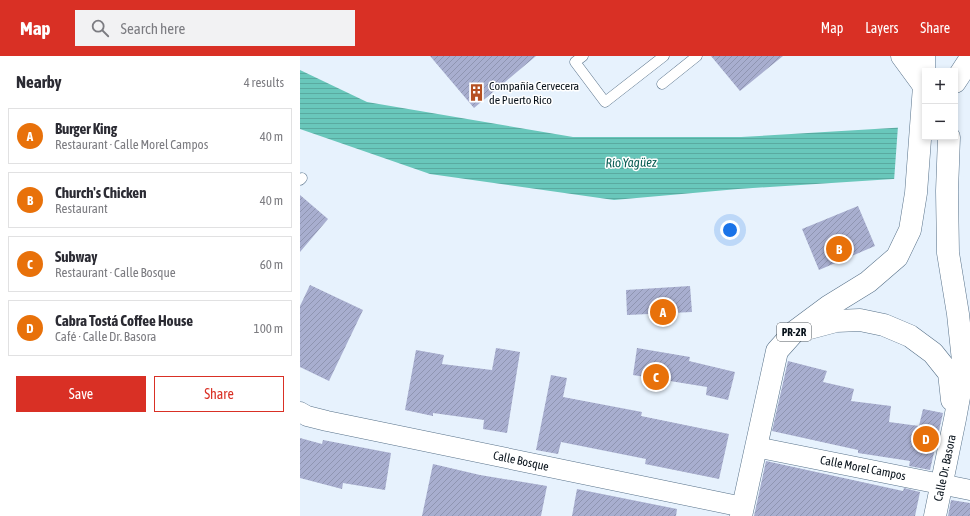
<!DOCTYPE html>
<html lang="en">
<head>
<meta charset="utf-8">
<style>
	body { margin:0; font-family:"Asap Condensed",sans-serif; background:#f2f2f3; color:#2b2b33 }
	.controls { position:absolute; right:12px; top:12px; display:grid; overflow:hidden; border-radius:0px; box-shadow:0 2px 6px #0003 }
	.controls button { width:36px; height:36px; display:grid; place-items:center; padding:0; border:0; border-bottom:1px solid #e1e1e2; background:#fff; color:#2b2b33; font:20px sans-serif }
	.you { position:absolute; left:430px; top:174px; width:14px; height:14px; margin:-10px; border:3px solid #fff; border-radius:50%; background:#1a73e8; box-shadow:0 0 0 6px #1a73e833 }
	.badge { display:grid; place-items:center; width:26px; height:26px; border-radius:50%; background:#d93025; color:#fff; font-size:13px; font-weight:700 }
	.pin { position:absolute; translate:-50% -50%; border:2px solid #fff; box-shadow:0 1px 4px #0006 }
	.list { margin:0; padding:0; list-style:none }
	h2 { display:flex; justify-content:space-between; align-items:center; height:52px; margin:0; padding:0 16px; font-size:17px }
	h2 small { font-size:13px; font-weight:400; color:#7c7c81 }
	.list li { display:grid; grid-template-columns:26px 1fr auto; gap:12px; align-items:center; box-sizing:border-box; height:56px; margin:0 8px 8px; padding:0 8px; border:1px solid #e1e1e2; border-radius:0px }
	.list b { display:block; font-size:15px; white-space:nowrap }
	.list p { margin:0; font-size:13px; white-space:nowrap; color:#7c7c81 }
	.list em { font-size:13px; font-style:normal; color:#7c7c81 }
	.actions { display:flex; gap:8px; padding:12px 16px }
	.actions a { flex:1; padding:9px 0; border:1px solid #d93025; border-radius:0px; text-align:center; font-size:14px; color:#d93025 }
	.actions .main { background:#d93025; color:#fff }
	.icon { flex:none; width:22px; height:22px; fill:none; stroke:currentColor; stroke-width:2; stroke-linecap:round; stroke-linejoin:round }
	.map { position:relative; flex:none; width:670px; height:460px; overflow:hidden }
	header { display:flex; align-items:center; gap:24px; box-sizing:border-box; height:56px; padding:0 20px; background:#d93025; color:#fff }
	header strong { font-size:19px }
	nav { display:flex; gap:22px; margin-inline-start:auto; font-size:14px }
	.search { width:280px; height:36px; background:#f2f2f3; display:flex; align-items:center; gap:10px; box-sizing:border-box; padding:0 14px; border-radius:0px; color:#7c7c81; font-size:15px }
	main { display:flex }
	aside { flex:1; background:#fff }
	.map>svg:first-child { display:block }
	.water { fill:url(#water-rules) }
	.pier { fill:#e7f2fd }
	.building { fill:url(#building-hatch) }
	.lines { fill:none; stroke-linecap:round; stroke-linejoin:round }
	.service-casing { stroke:#577189; stroke-width:11 }
	.minor-casing { stroke:#577189; stroke-width:21 }
	.primary-casing { stroke:#577189; stroke-width:23 }
	.service { stroke:#fff; stroke-width:10 }
	.minor { stroke:#fff; stroke-width:20 }
	.primary { stroke:#fff; stroke-width:22 }
	.labels { text-anchor:middle; stroke-width:3; stroke-linejoin:round; paint-order:stroke }
	.shield { fill:#fff; stroke:#51585f; stroke-width:1 }
	.shield-label { font-size:11px; font-weight:bold; fill:#07111a }
	.poi-label { font-size:12px; fill:#07111a; stroke:#fff; text-anchor:start }
	.street-label { font-size:12px; fill:#07111a; stroke:#fff }
	.water-label { font-size:13px; font-style:italic; fill:#0a5d54; stroke:#fff }
</style>
</head>
<body>
<header>
<strong>Map</strong>
<div class="search"><svg class="icon" aria-label="search" viewBox="0 0 24 24"><circle cx="10" cy="10" r="6"/><path d="M15 15l6 6"/></svg>Search here</div>
<nav><a>Map</a><a>Layers</a><a>Share</a></nav>
</header>
<main>
<aside>
<h2>Nearby<small>4 results</small></h2>
<ul class="list">
<li><span class="badge" style="background:#e8710a">A</span><div><b>Burger King</b><p>Restaurant · Calle Morel Campos</p></div><em>40 m</em></li>
<li><span class="badge" style="background:#e8710a">B</span><div><b>Church's Chicken</b><p>Restaurant</p></div><em>40 m</em></li>
<li><span class="badge" style="background:#e8710a">C</span><div><b>Subway</b><p>Restaurant · Calle Bosque</p></div><em>60 m</em></li>
<li><span class="badge" style="background:#e8710a">D</span><div><b>Cabra Tostá Coffee House</b><p>Café · Calle Dr. Basora</p></div><em>100 m</em></li>
</ul>
<div class="actions"><a class="main">Save</a><a>Share</a></div>
</aside>
<div class="map">
<svg width="670" height="460" viewBox="0 0 670 460">
	<defs>
		<pattern id="water-rules" width="6" height="5" patternUnits="userSpaceOnUse"><rect width="6" height="5" fill="#69c7bb"/><path d="M0 2.5h6" fill="none" stroke="#5aaaa0"/></pattern>
		<pattern id="building-hatch" width="6" height="6" patternUnits="userSpaceOnUse"><rect width="6" height="6" fill="#a8aecf"/><path d="M-1 1l2-2M0 6l6-6M5 7l2-2" fill="none" stroke="#8f95b1"/></pattern>
	</defs>
	<rect width="100%" height="100%" fill="#e7f2fd"/>
	<path class="water" d="M0,14L67,46L273,81H441L625,70V81L670,118L438,133L314,144L130,118L0,73Z"/>
	<path class="pier" d="M655,66H670V120L594,125L598,70L625,68V81H655Z"/>
	<g class="building">
		<path d="M130,0H236L174,52Z"/>
		<path d="M411,0H483L440,35Z"/>
		<path d="M0,139L28,163L0,196Z"/>
		<path d="M558,150L575,190L519,214L502,173Z"/>
		<path d="M10,229L63,254L29,325L0,311V250Z"/>
		<path d="M390,230L392,256L327,259L326,234Z"/>
		<path d="M196,292L220,296L207,377L183,373L184,364L133,357V360L105,354L116,294L144,299L142,308L192,314Z"/>
		<path d="M337,292L390,301L389,305L435,316L428,344L406,339L407,331L333,319Z"/>
		<path d="M488,305L527,315L523,326L554,333L551,345L591,350L589,366L619,370L623,353L643,357L630,414L609,410L610,405L558,397V394L472,375Z"/>
		<path d="M251,319L267,322L263,341L342,356L341,360L429,378L419,423L345,408L346,403L261,386L258,398L236,394Z"/>
		<path d="M0,382L22,388L23,384L91,397L85,434L43,427L42,433L0,422Z"/>
		<path d="M466,405L603,435L604,432L620,436L615,460H454Z"/>
		<path d="M133,408L180,419L247,430L241,460H122Z"/>
		<path d="M277,433L377,453L376,460H272Z"/>
		<path d="M651,444L670,447V460H648Z"/>
	</g>
	<g class="lines">
		<defs>
			<g id="service">
				<path d="M283,0L275,6L305,46L364,0"/>
				<path d="M362,28L397,0"/>
				<path d="M0,124L2,122"/>
			</g>
			<g id="minor">
				<path d="M0,356L7,360L27,365L443,451"/>
				<path d="M456,391L670,434"/>
			</g>
			<g id="primary">
				<path d="M602,0L624,30"/>
				<path d="M655,26L670,3"/>
				<path d="M506,273L536,265L560,264L584,269L610,280L633,297L649,317L652,344"/>
				<path d="M441,460L477,295L494,276L529,250L568,226L597,201L610,174L616,137L624,30V0"/>
				<path d="M635,460L655,363L664,314L658,258L648,197L647,135L649,81"/>
			</g>
		</defs>
		<use href="#service" class="service-casing"/>
		<use href="#minor" class="minor-casing"/>
		<use href="#primary" class="primary-casing"/>
		<use href="#service" class="service"/>
		<use href="#minor" class="minor"/>
		<use href="#primary" class="primary"/>
	</g>
	<defs>
		<symbol id="building-bare" viewBox="-9 -9 18 18"><path d="M-4-6H4V6H1V3H-1V6H-4ZM-2.5-4.3h1.7v1.8h-1.7ZM.8-4.3h1.7v1.8H.8ZM-2.5-1h1.7V.8h-1.7ZM.8-1h1.7V.8H.8Z" fill="#b54f21" stroke="#fff" stroke-width="2.5" paint-order="stroke"/></symbol>
	</defs>
	<g fill-rule="evenodd">
		<use href="#building-bare" x="164" y="24" width="25" height="25"/>
	</g>
	<g class="labels">
		<rect class="shield" x="477" y="267" width="34" height="18" rx="3"/>
		<g class="shield-label">
			<text x="494" y="280">PR-2R</text>
		</g>
		<g class="poi-label">
			<text x="189" y="34">Compañía Cervecera<tspan x="189" dy="14">de Puerto Rico</tspan></text>
		</g>
		<g class="street-label">
			<text transform="translate(221 405) rotate(12)" y="4">Calle Bosque</text>
			<text transform="translate(563 412) rotate(11)" y="4">Calle Morel Campos</text>
			<text transform="translate(645 412) rotate(-78)" y="4">Calle Dr. Basora</text>
		</g>
		<g class="water-label">
			<text transform="translate(331 106) rotate(-1)" y="5">Río Yagüez</text>
		</g>
	</g>
</svg>
<div class="controls">
<button>+</button>
<button>−</button>
</div>
<div class="you"></div>
<div class="pin badge" style="left:363px;top:256px;background:#e8710a">A</div>
<div class="pin badge" style="left:539px;top:193px;background:#e8710a">B</div>
<div class="pin badge" style="left:356px;top:321px;background:#e8710a">C</div>
<div class="pin badge" style="left:626px;top:383px;background:#e8710a">D</div>
</div>
</main>
</body>
</html>
